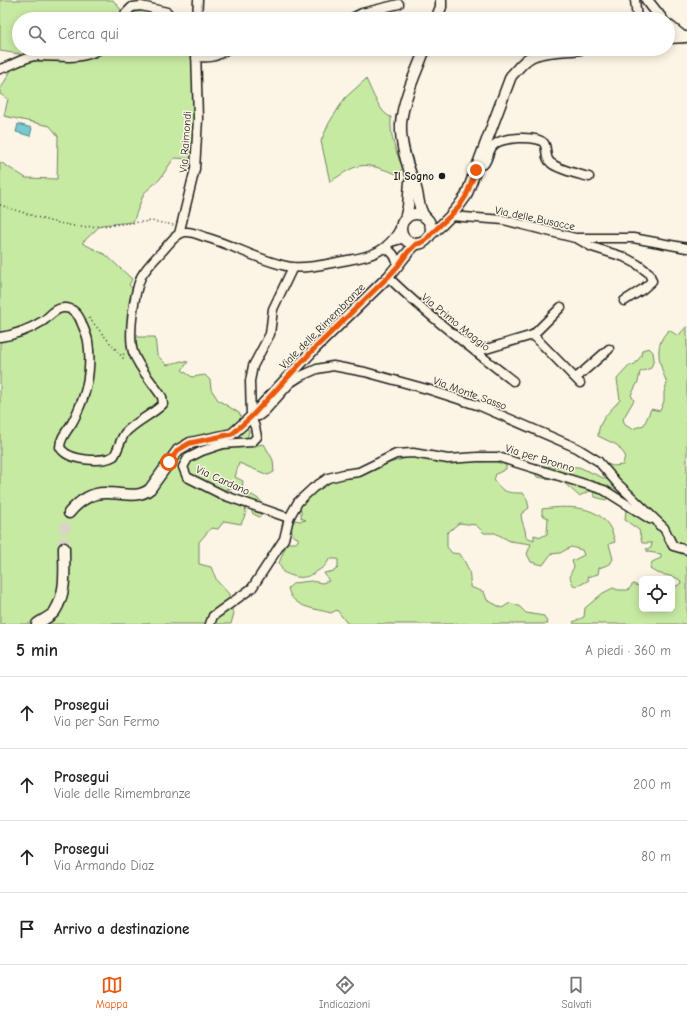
<!DOCTYPE html>
<html lang="it">
<head>
<meta charset="utf-8">
<style>
	body { margin:0; font-family:"Comic Neue",sans-serif; background:#f6f6f6; color:#202124 }
	.controls { position:absolute; right:12px; bottom:12px; display:grid; overflow:hidden; border-radius:6px; box-shadow:0 2px 10px #0003 }
	.controls button { width:36px; height:36px; display:grid; place-items:center; padding:0; border:0; border-bottom:1px solid #e0e0e0; background:#fff; color:#202124; font:20px sans-serif }
	.stop { position:absolute; width:12px; height:12px; margin:-9px; border:3px solid #ea580c; border-radius:50%; background:#fff }
	.stop.end { background:#ea580c; border-color:#fff; box-shadow:0 1px 4px #0008 }
	.list { margin:0; padding:0; list-style:none }
	h2 { display:flex; justify-content:space-between; align-items:center; height:52px; margin:0; padding:0 16px; font-size:17px }
	h2 small { font-size:13px; font-weight:400; color:#757577 }
	.list li { display:grid; grid-template-columns:26px 1fr auto; gap:12px; align-items:center; box-sizing:border-box; height:72px; padding:0 16px; border-top:1px solid #e0e0e0 }
	.list b { display:block; font-size:15px; white-space:nowrap }
	.list p { margin:0; font-size:13px; white-space:nowrap; color:#757577 }
	.list em { font-size:13px; font-style:normal; color:#757577 }
	.icon { flex:none; width:22px; height:22px; fill:none; stroke:currentColor; stroke-width:2; stroke-linecap:round; stroke-linejoin:round }
	.map { position:relative; flex:none; width:687px; height:624px; overflow:hidden }
	.search { position:absolute; background:#fff; box-shadow:0 2px 10px #0003; left:12px; right:12px; top:12px; height:44px; display:flex; align-items:center; gap:10px; box-sizing:border-box; padding:0 14px; border-radius:22px; color:#757577; font-size:15px }
	.sheet { height:340px; background:#fff }
	nav { display:flex; justify-content:space-around; align-items:center; box-sizing:border-box; height:56px; border-top:1px solid #e0e0e0; background:#fff; font-size:11px; color:#757577 }
	nav a { display:grid; justify-items:center; gap:2px }
	nav .on { color:#ea580c }
	.map>svg:first-child { display:block }
	.green { fill:#c7eaa3; stroke:#728360 }
	.water { fill:#78c9d0; stroke:#538488 }
	.lines { fill:none; stroke-linecap:round; stroke-linejoin:round }
	.major-tunnel { stroke:#dad4c7; stroke-width:10; stroke-dasharray:10 5; stroke-linecap:butt }
	.minor-casing { stroke:#1c1c1c; stroke-width:11 }
	.major-casing { stroke:#1c1c1c; stroke-width:13 }
	.path { stroke:#1c1c1c; stroke-width:1.5; stroke-dasharray:1 3; stroke-linecap:butt }
	.minor { stroke:#fcf5e5; stroke-width:8 }
	.major { stroke:#fcf5e5; stroke-width:10 }
	.route { stroke:#ea580c; stroke-width:5 }
	.poi-dot { fill:#1c1c1c; stroke:#fcf5e5; stroke-width:1.5 }
	.labels { text-anchor:middle; stroke-width:3; stroke-linejoin:round; paint-order:stroke }
	.street-label { font-size:11px; fill:#1c1c1c; stroke:#fcf5e5 }
	.poi-label { font-size:11px; font-weight:bold; fill:#1c1c1c; stroke:#fcf5e5; text-anchor:end }
</style>
</head>
<body>
<div class="map">
<svg width="687" height="624" viewBox="0 0 687 624">
	<rect width="100%" height="100%" fill="#fcf5e5"/>
	<filter id="ink" filterUnits="userSpaceOnUse"><feTurbulence type="fractalNoise" baseFrequency=".025" numOctaves="2"/><feDisplacementMap in="SourceGraphic" scale="8" xChannelSelector="R" yChannelSelector="G"/><feConvolveMatrix kernelMatrix="1 2 1 2 8 2 1 2 1" color-interpolation-filters="sRGB"/></filter>
	<g filter="url(#ink)">
		<g class="green">
			<path d="M0,0H113L126,16C131,14 137,11 142,10C148,8 166,15 170,19H19V49H192L198,99L193,159L174,158L160,179L144,193L133,222L101,225L82,243L106,255L132,279L129,285L134,290L130,302L136,337H155L157,355L167,365L181,361L188,362L182,370L192,377L205,375L210,380L211,389L218,400L239,413L245,423L249,431L245,447L264,444L273,460L274,472L268,475L239,463L235,477L243,481L242,489L235,487L226,489L231,491L227,498L229,502L252,495L260,500L265,512L259,517L252,513L251,507H245L246,513L241,524L224,521L218,529L211,528L199,542V564L211,567L217,581L229,594L230,606L234,613L231,624H150V623L148,624H0V162L26,178L57,179L58,136L50,126L4,116L8,99L0,94V90L20,54L0,51Z"/>
			<path d="M366,79C371,89 380,114 391,117C390,137 395,150 403,168L397,174C362,162 361,161 330,182L321,141L329,123L345,98Z"/>
			<path d="M687,326V624H574L573,622L584,617L585,608L603,593L613,588L618,590H628L633,584L638,586L642,583V609H672V585L677,586L681,583L680,580C670,574 659,576 650,569L652,562L661,558V554L648,552L646,549L651,548L652,543H642L639,530L625,520L626,510L609,496L606,500L595,497L592,490L579,496L562,481L537,477L534,472L538,466L579,467L610,481L604,463L613,466L623,465L625,455L617,445L598,436C598,421 610,411 620,400L617,379L629,366L635,364L641,356L642,350L649,348L653,352L654,359L651,368L640,372L638,382L631,395L634,400L623,419L625,425L632,429L644,425L651,409L660,411L664,401V392L667,383C660,366 652,345 669,330L678,336Z"/>
			<path d="M417,455L477,460L481,462L496,460L506,465V469L496,474L494,480C503,493 508,493 523,493L527,499L529,508L521,514C521,523 526,528 526,537L534,540V535L541,537L547,534L548,518L542,515V509C573,505 608,505 615,542L609,544L613,559L610,564L599,568L598,574L587,577L589,580L580,585L574,586C569,578 569,575 574,567L572,561L584,555L582,550L571,547L560,553L551,554L543,565L531,562L527,554L531,544L510,541L495,533H484L476,525L459,523L447,533V547L452,553L460,554C468,567 471,572 470,587L484,592L487,600L502,608L510,603L519,606L526,613L544,616L548,624H349L346,622L337,610L331,613C314,608 292,608 288,588L294,583L311,581L322,583L329,581L324,573L334,571L338,568V559H329C327,565 324,567 319,570C305,580 298,579 283,572L279,563L287,543H296L298,541V538L293,536L291,526L295,520L301,521L306,520L301,518V511L299,505L314,489L348,471H371L382,465Z"/>
		</g>
		<path class="water" d="M18,124L32,128L30,136L16,132Z"/>
		<g class="lines">
			<path class="major-tunnel" d="M64,548V532L69,513"/>
			<defs>
				<g id="minor">
					<path d="M635,0L637,19"/>
					<path d="M123,19L125,14L132,7L141,6L167,12L173,19"/>
					<path d="M197,19L198,0"/>
					<path d="M350,19L362,13L399,4"/>
					<path d="M196,57C210,58 215,58 227,49"/>
					<path d="M0,69C12,66 23,57 36,56C58,55 80,62 100,49"/>
					<path d="M478,165L484,164C489,158 488,150 494,145C501,137 537,135 544,143C548,149 544,158 551,163C559,170 578,174 589,177"/>
					<path d="M450,216L504,220L575,238H633L687,248"/>
					<path d="M179,234L195,169L198,119L196,49"/>
					<path d="M578,239L592,247L624,257L637,264L649,273L652,281L643,289L624,301"/>
					<path d="M391,242L405,238"/>
					<path d="M384,248C393,251 396,257 398,266"/>
					<path d="M388,277C427,315 470,347 513,381"/>
					<path d="M533,335L561,307"/>
					<path d="M0,337C15,335 30,329 43,321C49,317 55,308 63,308C73,307 79,315 82,324C84,329 87,335 88,341C91,360 89,383 82,401C79,408 76,416 72,423C67,431 60,438 60,447C67,461 102,463 114,456C119,448 120,440 125,433C136,421 152,415 163,404L162,397C153,383 139,369 133,352C128,334 134,294 141,277C147,266 158,256 166,247C171,241 177,233 185,232C192,231 199,235 205,237C234,245 261,262 291,267C309,269 330,263 348,260C373,256 388,251 401,227"/>
					<path d="M476,352L533,335L580,383"/>
					<path d="M576,378L609,349"/>
					<path d="M251,417L259,416L264,412L290,383L301,376L317,369L333,366L365,372L427,389L480,406L577,448L598,461L617,483L664,528"/>
					<path d="M289,518L298,502L313,488L328,478L344,474L359,472L396,454L413,453L448,459L478,457H498L604,490L650,519"/>
					<path d="M659,525L664,528L673,546L687,550"/>
					<path d="M210,624L213,616L252,588L284,539L289,518L223,495L187,477L183,467L188,458L202,451L223,444L252,442L257,437L255,427L251,417L250,381L253,366L270,334L273,309L293,267"/>
				</g>
				<g id="major">
					<path d="M647,0L662,19"/>
					<path d="M436,19L441,7V0"/>
					<path d="M668,25L683,37"/>
					<path d="M668,38L686,37"/>
					<path d="M425,49C416,73 399,107 401,132C402,151 409,170 416,188C419,198 418,209 425,217"/>
					<circle cx="416" cy="229" r="15"/>
					<path d="M405,219L408,207L410,182"/>
					<path d="M431,234C445,223 456,211 466,196L511,76C517,70 523,61 531,57C543,50 566,51 580,49"/>
					<path d="M69,513C79,501 91,492 107,493C122,493 138,499 150,489L178,450L190,443L232,434L251,417L314,349L388,277C398,266 405,254 416,244"/>
					<path d="M37,624C42,620 52,616 55,611C67,592 64,570 64,548"/>
				</g>
			</defs>
			<use href="#minor" class="minor-casing"/>
			<use href="#major" class="major-casing"/>
			<g class="path">
				<path d="M0,205L49,221L79,227L102,226L151,221L174,225"/>
				<path d="M89,318L123,358L124,351"/>
			</g>
			<use href="#minor" class="minor"/>
			<use href="#major" class="major"/>
		</g>
	</g>
	<g class="lines" filter="url(#ink)">
		<path class="route" d="M169,462L178,450L190,443L232,434L251,417L314,349L388,277L398,266L408,252L416,244L421,243L426,240L431,234L450,216L459,207L466,196L476,170"/>
	</g>
	<circle class="poi-dot" cx="442" cy="176" r="4"/>
	<g class="labels">
		<g class="street-label">
			<text transform="translate(185 142) rotate(-86)" y="4">Via Raimondi</text>
			<text transform="translate(535 218) rotate(12)" y="4">Via delle Busacce</text>
			<text transform="translate(456 322) rotate(39)" y="4">Via Primo Maggio</text>
			<text transform="translate(322 326) rotate(-45)" y="4">Viale delle Rimembranze</text>
			<text transform="translate(470 393) rotate(20)" y="4">Via Monte Sasso</text>
			<text transform="translate(540 458) rotate(17)" y="4">Via per Bronno</text>
			<text transform="translate(223 480) rotate(24)" y="4">Via Cardano</text>
		</g>
		<g class="poi-label">
			<text x="434" y="180">Il Sogno</text>
		</g>
	</g>
</svg>
<div class="controls">
<button><svg class="icon" aria-label="locate" viewBox="0 0 24 24"><circle cx="12" cy="12" r="6"/><path d="M12 2v4M12 18v4M2 12h4M18 12h4"/></svg></button>
</div>
<div class="stop" style="left:169px;top:462px"></div>
<div class="stop end" style="left:476px;top:170px"></div>
<div class="search"><svg class="icon" aria-label="search" viewBox="0 0 24 24"><circle cx="10" cy="10" r="6"/><path d="M15 15l6 6"/></svg>Cerca qui</div>
</div>
<section class="sheet">
<h2>5 min<small>A piedi · 360 m</small></h2>
<ul class="list">
<li><svg class="icon" aria-label="ahead" viewBox="0 0 24 24"><path d="M12 20V5M6 11l6-6 6 6"/></svg><div><b>Prosegui</b><p>Via per San Fermo</p></div><em>80 m</em></li>
<li><svg class="icon" aria-label="ahead" viewBox="0 0 24 24"><path d="M12 20V5M6 11l6-6 6 6"/></svg><div><b>Prosegui</b><p>Viale delle Rimembranze</p></div><em>200 m</em></li>
<li><svg class="icon" aria-label="ahead" viewBox="0 0 24 24"><path d="M12 20V5M6 11l6-6 6 6"/></svg><div><b>Prosegui</b><p>Via Armando Diaz</p></div><em>80 m</em></li>
<li><svg class="icon" aria-label="arrive" viewBox="0 0 24 24"><path d="M6 21V4h12l-3 4 3 4H6"/></svg><div><b>Arrivo a destinazione</b></div></li>
</ul>
</section>
<nav>
<a class="on"><svg class="icon" aria-label="map" viewBox="0 0 24 24"><path d="M3 6l6-2 6 2 6-2v14l-6 2-6-2-6 2zM9 4v14M15 6v14"/></svg>Mappa</a>
<a><svg class="icon" aria-label="directions" viewBox="0 0 24 24"><path d="M12 3l9 9-9 9-9-9zM9 14v-3h6M13 9l2 2-2 2"/></svg>Indicazioni</a>
<a><svg class="icon" aria-label="saved" viewBox="0 0 24 24"><path d="M7 4h10v16l-5-4-5 4z"/></svg>Salvati</a>
</nav>
</body>
</html>
